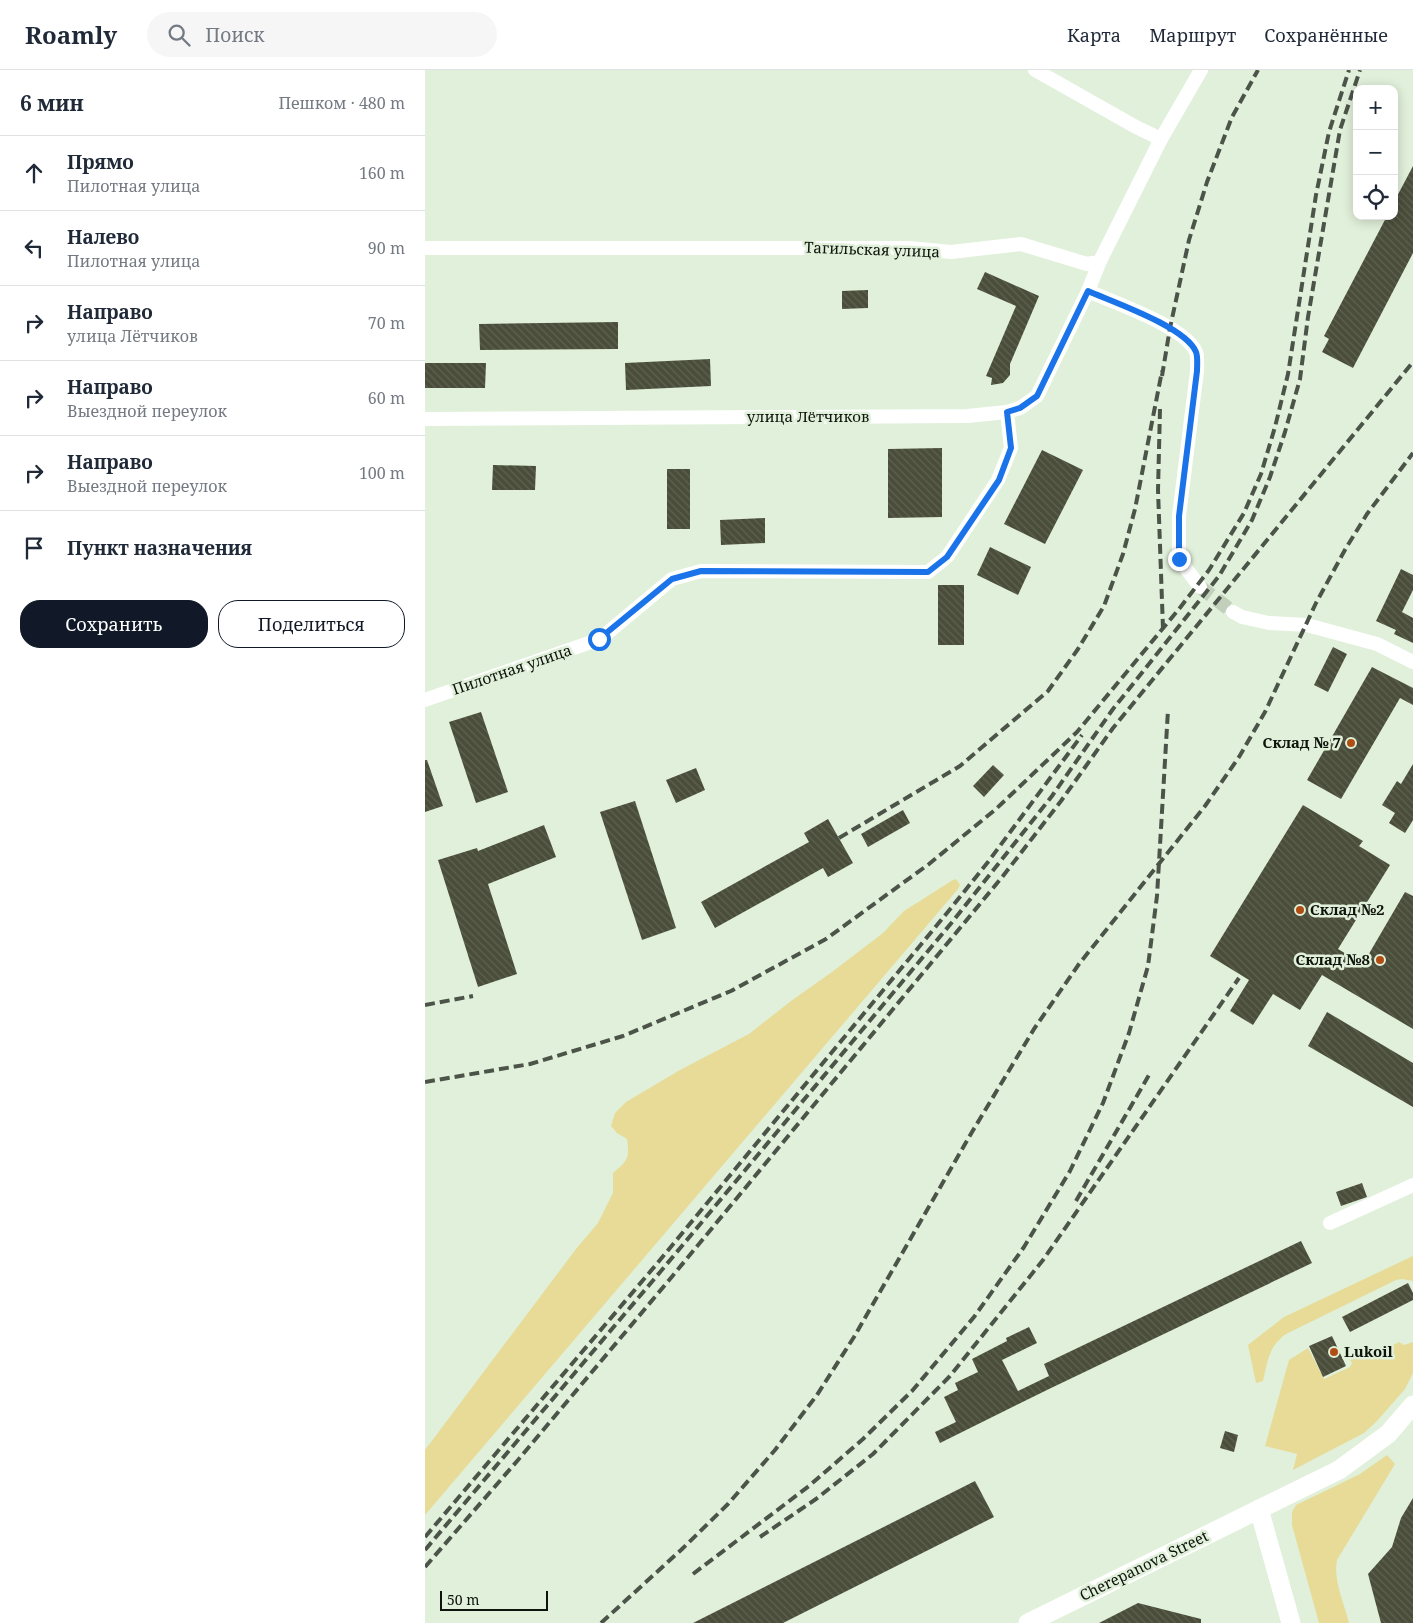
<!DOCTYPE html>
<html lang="ru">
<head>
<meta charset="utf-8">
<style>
	body { margin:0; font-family:"Noto Serif",serif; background:#f6f6f7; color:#1f2937 }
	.controls { position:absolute; right:15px; top:15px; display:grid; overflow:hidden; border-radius:10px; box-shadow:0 2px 12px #0003 }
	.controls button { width:45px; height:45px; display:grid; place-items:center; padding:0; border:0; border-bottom:1px solid #e0e1e3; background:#fff; color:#1f2937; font:25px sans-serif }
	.scale { position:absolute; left:15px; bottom:12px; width:108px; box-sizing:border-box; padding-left:5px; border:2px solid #0e130c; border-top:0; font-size:14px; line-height:18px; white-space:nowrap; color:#0e130c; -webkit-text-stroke:4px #e1f0da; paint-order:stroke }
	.stop { position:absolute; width:15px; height:15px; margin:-11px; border:4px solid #1a73e8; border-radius:50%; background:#fff }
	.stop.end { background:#1a73e8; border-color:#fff; box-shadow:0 1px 5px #0008 }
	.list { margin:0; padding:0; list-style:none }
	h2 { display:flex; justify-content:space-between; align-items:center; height:65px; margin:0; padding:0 20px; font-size:21px }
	h2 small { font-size:16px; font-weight:400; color:#747a83 }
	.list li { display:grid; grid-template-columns:32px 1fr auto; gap:15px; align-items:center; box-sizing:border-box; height:75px; padding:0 20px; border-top:1px solid #e0e1e3 }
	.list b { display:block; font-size:19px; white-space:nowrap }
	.list p { margin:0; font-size:16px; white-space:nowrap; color:#747a83 }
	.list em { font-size:16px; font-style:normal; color:#747a83 }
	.actions { display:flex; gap:10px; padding:15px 20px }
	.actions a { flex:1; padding:11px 0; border:1px solid #111827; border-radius:20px; text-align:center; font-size:18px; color:#111827 }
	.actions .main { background:#111827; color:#fff }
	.icon { flex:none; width:28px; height:28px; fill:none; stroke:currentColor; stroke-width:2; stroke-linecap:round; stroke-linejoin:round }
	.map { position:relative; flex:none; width:988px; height:1553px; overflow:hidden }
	header { display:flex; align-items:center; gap:30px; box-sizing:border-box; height:70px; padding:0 25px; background:#fff; border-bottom:1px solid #e0e1e3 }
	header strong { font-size:24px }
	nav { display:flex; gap:28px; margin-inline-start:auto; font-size:18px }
	.search { width:350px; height:45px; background:#f6f6f7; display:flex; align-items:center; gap:12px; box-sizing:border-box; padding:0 18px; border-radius:28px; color:#747a83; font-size:19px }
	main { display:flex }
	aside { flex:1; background:#fff }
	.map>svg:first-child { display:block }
	.grass { fill:#e7db97 }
	.building { fill:url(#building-back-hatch) }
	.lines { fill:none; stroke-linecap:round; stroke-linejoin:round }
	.minor-tunnel { stroke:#c1cfbb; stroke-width:14; stroke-dasharray:14 7; stroke-linecap:butt }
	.minor { stroke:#fff; stroke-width:14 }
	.secondary { stroke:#fff; stroke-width:19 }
	.rail { stroke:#4c5449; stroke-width:4; stroke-dasharray:10 5; stroke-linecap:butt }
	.route { stroke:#1a73e8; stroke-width:6 }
	.poi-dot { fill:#af4d12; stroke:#e1f0da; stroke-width:2 }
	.labels { text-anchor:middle; stroke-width:5; stroke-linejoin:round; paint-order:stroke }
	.street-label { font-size:15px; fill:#0e130c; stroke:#e1f0da }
	.poi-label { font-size:15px; font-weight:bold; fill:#0e130c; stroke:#e1f0da; text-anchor:end }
</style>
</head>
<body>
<header>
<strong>Roamly</strong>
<div class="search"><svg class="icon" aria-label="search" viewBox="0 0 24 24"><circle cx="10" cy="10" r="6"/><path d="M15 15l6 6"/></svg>Поиск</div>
<nav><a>Карта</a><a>Маршрут</a><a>Сохранённые</a></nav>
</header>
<main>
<aside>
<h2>6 мин<small>Пешком · 480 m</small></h2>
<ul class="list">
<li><svg class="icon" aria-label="ahead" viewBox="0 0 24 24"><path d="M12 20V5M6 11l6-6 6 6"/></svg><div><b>Прямо</b><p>Пилотная улица</p></div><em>160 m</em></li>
<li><svg class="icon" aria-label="left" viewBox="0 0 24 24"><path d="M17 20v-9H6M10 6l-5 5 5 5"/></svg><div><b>Налево</b><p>Пилотная улица</p></div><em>90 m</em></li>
<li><svg class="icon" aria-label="right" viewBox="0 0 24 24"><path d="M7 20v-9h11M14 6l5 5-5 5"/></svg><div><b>Направо</b><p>улица Лётчиков</p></div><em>70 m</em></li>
<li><svg class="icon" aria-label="right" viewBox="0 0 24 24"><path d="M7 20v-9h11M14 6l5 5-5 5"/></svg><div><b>Направо</b><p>Выездной переулок</p></div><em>60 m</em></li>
<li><svg class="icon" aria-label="right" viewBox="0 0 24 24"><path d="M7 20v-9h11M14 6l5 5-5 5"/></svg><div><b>Направо</b><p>Выездной переулок</p></div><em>100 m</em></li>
<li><svg class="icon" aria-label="arrive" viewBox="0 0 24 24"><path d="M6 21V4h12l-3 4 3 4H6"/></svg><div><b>Пункт назначения</b></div></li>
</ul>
<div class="actions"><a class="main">Сохранить</a><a>Поделиться</a></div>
</aside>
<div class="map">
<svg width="988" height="1553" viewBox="0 0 988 1553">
	<defs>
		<pattern id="building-back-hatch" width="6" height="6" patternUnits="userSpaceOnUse" patternTransform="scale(1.25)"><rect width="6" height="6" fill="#494d39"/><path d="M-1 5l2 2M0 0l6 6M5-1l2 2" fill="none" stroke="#5f6252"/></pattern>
	</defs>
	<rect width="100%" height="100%" fill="#e1f0da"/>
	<g class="grass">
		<path d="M531,809L535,815L533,819L0,1445V1380L151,1179L173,1153L188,1123V1103C202,1091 205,1089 202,1069L192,1063L186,1056L190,1043L201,1032L255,1000L324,964L366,931L407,902L458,863L479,841L528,810Z"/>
		<path d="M988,1186V1211L977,1209L971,1210L861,1264C843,1277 843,1291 838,1311L831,1313L823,1275L859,1247Z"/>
		<path d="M974,1272L979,1275L988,1272V1303L980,1319L952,1351L939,1363L868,1400L872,1384L840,1376L864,1290L883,1278L899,1309L925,1297L927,1293L925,1290L947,1279L951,1284Z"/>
		<path d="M962,1385L970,1394L912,1490C908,1510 919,1533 924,1553H894L867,1455V1442L871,1435L935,1404Z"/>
	</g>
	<g class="building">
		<path d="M988,96V183L928,298L897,282L904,269L899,266L962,146H969V132Z"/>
		<path d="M560,202L614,226L585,294V305L578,313L566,315L567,308L561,306L591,236L552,219Z"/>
		<path d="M443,220V238L417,239V221Z"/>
		<path d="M193,252V279L55,280L54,254Z"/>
		<path d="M285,289L286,316L201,320L200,293Z"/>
		<path d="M0,293H61L60,318H0Z"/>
		<path d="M517,378V447L463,448V379Z"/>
		<path d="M617,380L658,400L620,474L579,454Z"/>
		<path d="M68,395L111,396L110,420H67Z"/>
		<rect x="242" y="399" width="23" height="60"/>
		<path d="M340,448V473L296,475L295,450Z"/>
		<path d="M565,477L606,497L593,525L552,505Z"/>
		<path d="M976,499L988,505V520L977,542L988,548V573L969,564L971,560L951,551Z"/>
		<rect x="513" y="515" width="26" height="60"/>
		<path d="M908,577L922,584L903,622L889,615Z"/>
		<path d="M947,597L988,618V635L975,628L916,729L882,710Z"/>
		<path d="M56,642L83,722L51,733L24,652Z"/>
		<path d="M0,690H2L18,736L0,742Z"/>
		<path d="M988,694V750L980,763L964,753L970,743L957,735L972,711L976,714Z"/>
		<path d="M568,695L579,705L559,727L548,716Z"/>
		<path d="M271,698L280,720L251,733L241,710Z"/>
		<path d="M210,731L251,858L217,870L175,742Z"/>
		<path d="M878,735L938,771L934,776L965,795L913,879L938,894L980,822L988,826V959L897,905L875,940L848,924L828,955L805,941L824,910L785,886Z"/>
		<path d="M478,740L485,753L443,777L436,764Z"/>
		<path d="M403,749L428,793L403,807L398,798L290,858L276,832L384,772L379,763Z"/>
		<path d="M119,755L131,787L63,814L92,904L53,917L13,790L52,778L53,781Z"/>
		<path d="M902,942L988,993V1037L883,976Z"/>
		<path d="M937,1113L942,1127L916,1136L911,1122Z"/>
		<path d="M876,1171L887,1193L624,1319L515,1373L510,1362L531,1352L519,1327L533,1320L530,1313L553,1302L547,1289L582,1271L581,1268L604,1257L612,1273L577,1290L593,1321L624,1306L619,1294Z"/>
		<path d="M983,1213L988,1223V1230L925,1262L917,1247Z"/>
		<path d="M907,1266L921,1296L898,1307L884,1276Z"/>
		<path d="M800,1361L813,1365L809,1382L795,1378Z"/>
		<path d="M550,1411L569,1447L358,1553H268Z"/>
		<path d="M988,1428V1553H956L943,1504L967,1477L976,1448Z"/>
		<path d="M713,1533L776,1549V1553H674Z"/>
	</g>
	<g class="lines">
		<path class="minor-tunnel" d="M775,517L808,542"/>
		<g class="minor">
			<path d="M610,0L711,57L736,69"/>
			<path d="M0,178H484L526,182L596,174L662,194L675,191L736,69L776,0"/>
			<path d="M663,221C688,232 761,257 771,282C773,287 772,295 772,301L754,446V489L775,517"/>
			<path d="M0,349L542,346L582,342L595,338L612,326L663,221L675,191"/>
			<path d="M808,542L817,547L844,553L882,555L952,574L988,592"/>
			<path d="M0,630L175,569L247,509L276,501L503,502L522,487L573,410L586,378L582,342"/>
			<path d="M905,1153L988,1115"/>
		</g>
		<g class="secondary">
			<path d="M834,1439L866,1553"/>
			<path d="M603,1553L914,1400L963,1364L988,1335"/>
		</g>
		<g class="rail">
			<path d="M737,306L745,258L764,170L782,112L807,47L833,0"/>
			<path d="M735,339L733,420L738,559"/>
			<path d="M414,768L535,696L623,621L653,579L679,536L698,484L710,439L737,301"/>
			<path d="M0,935L48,926"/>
			<path d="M0,1012L105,994L198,966L306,921L401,869L504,794L571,739L652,662L754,539L784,500L819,443L836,404L850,357L863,304L891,125L904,62L924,0"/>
			<path d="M651,1131L724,1005"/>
			<path d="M0,1467L230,1196L522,843L563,792L657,665"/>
			<path d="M335,1467L391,1429L448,1384L525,1306L618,1190L814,908"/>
			<path d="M0,1480L236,1201L528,851L627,726L688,639L794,506L827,450L845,407L860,362L875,309L883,247L915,60L935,0"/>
			<path d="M0,1497L93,1390L245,1209L578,806L636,731L688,658L988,292"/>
			<path d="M268,1504L384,1416L438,1369L487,1321L549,1247L599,1177L645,1101L678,1033L704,963L723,896L732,826L743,640"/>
			<path d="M176,1553L256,1480L303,1434L350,1380L392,1325L429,1267L547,1062L609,959L654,894L780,736L814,687L840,642L891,533L921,478L942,444L988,383"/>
		</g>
	</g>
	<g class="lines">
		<path class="route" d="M174,569L247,509L276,501L503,502L522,487L574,410L586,378L582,342L595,338L612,326L663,221C688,232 761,257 771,282C773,287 772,295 772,301L754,446V489"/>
	</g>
	<g class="poi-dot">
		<circle cx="926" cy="673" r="5"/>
		<circle cx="875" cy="840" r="5"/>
		<circle cx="955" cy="890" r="5"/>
		<circle cx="909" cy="1282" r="5"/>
	</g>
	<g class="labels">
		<g class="street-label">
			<text transform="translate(447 180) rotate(2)" y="5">Тагильская улица</text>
			<text x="383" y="352">улица Лётчиков</text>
			<text transform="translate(87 600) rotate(-19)" y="5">Пилотная улица</text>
			<text transform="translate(719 1496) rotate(-26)" y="5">Cherepanova Street</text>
		</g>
		<g class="poi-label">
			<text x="916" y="678">Склад № 7</text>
			<text x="885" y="845" text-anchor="start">Склад №2</text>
			<text x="945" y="895">Склад №8</text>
			<text x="919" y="1287" text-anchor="start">Lukoil</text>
		</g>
	</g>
</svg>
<div class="controls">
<button>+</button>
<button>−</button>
<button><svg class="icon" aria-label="locate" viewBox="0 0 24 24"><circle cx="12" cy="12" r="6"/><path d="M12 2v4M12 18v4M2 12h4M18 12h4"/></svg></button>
</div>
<div class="scale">50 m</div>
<div class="stop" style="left:174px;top:569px"></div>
<div class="stop end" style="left:754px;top:489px"></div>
</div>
</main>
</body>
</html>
